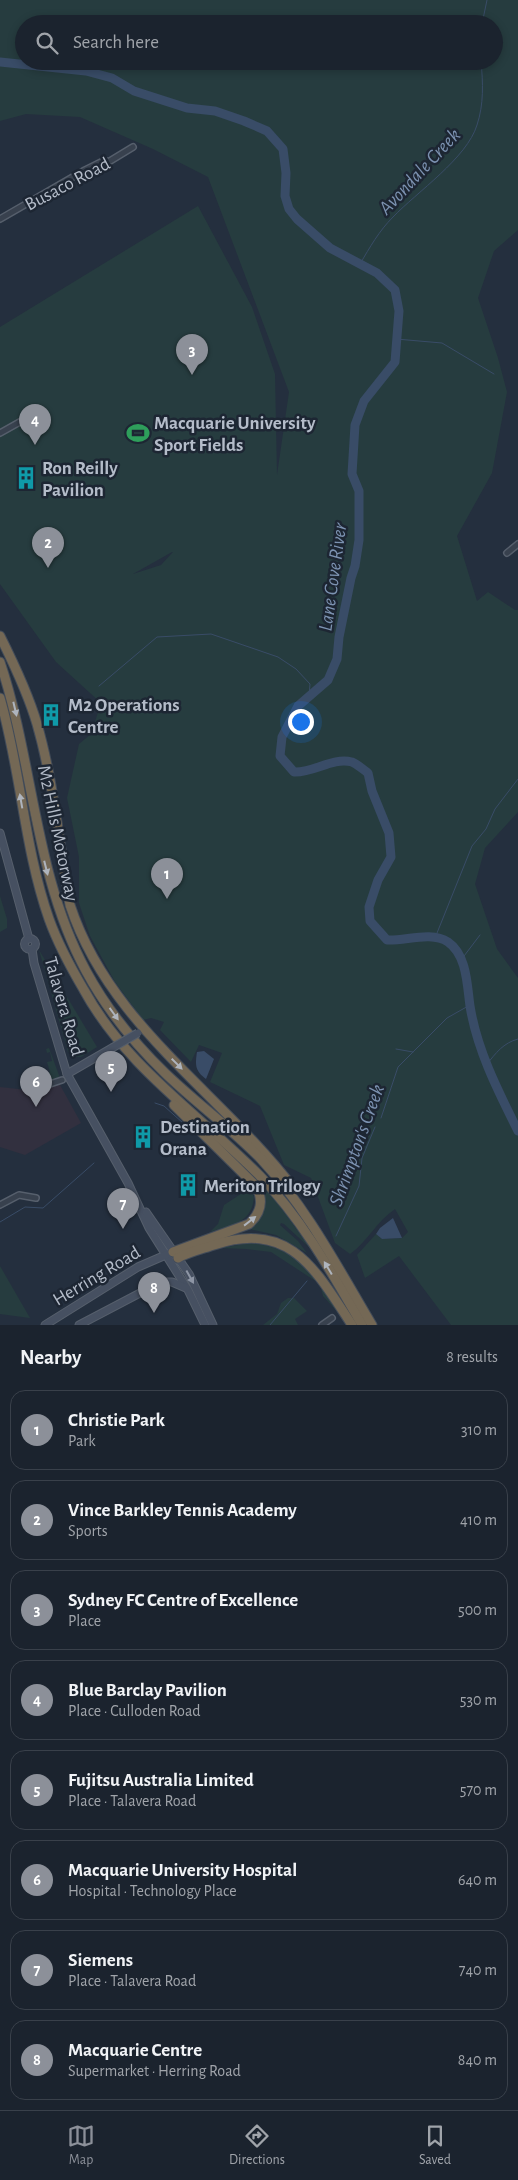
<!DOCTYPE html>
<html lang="en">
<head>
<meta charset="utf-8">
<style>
	body { margin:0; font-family:"Alegreya Sans",sans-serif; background:#282f3a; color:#f1f3f6 }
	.you { position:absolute; left:300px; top:721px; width:18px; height:18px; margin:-12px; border:4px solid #fff; border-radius:50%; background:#1a73e8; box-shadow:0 0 0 8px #1a73e833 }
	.badge { display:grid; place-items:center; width:32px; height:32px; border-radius:50%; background:#8c9099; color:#fff; font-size:16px; font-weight:700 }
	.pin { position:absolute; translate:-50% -41px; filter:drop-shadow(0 1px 2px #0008) }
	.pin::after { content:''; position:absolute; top:26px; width:18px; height:15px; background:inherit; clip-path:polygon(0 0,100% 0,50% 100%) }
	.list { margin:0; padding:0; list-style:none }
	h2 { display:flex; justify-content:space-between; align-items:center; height:65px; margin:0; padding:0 20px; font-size:21px }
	h2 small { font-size:16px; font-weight:400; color:#a0a4aa }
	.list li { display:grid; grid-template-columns:32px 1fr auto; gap:15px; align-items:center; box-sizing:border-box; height:80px; margin:0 10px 10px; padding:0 10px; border:1px solid #39404a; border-radius:15px }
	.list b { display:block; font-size:19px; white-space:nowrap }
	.list p { margin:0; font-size:16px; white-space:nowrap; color:#a0a4aa }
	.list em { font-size:16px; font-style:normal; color:#a0a4aa }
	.icon { flex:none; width:28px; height:28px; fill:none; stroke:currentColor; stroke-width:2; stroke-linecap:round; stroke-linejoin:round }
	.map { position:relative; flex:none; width:518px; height:1325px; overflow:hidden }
	.search { position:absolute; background:#1b232e; box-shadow:0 2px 8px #0003; left:15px; right:15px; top:15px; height:55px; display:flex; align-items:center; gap:12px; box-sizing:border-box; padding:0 18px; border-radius:28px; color:#a0a4aa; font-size:19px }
	.sheet { height:785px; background:#1b232e }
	nav { display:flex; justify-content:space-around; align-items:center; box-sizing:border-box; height:70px; border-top:1px solid #39404a; background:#1b232e; font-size:14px; color:#a0a4aa }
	nav a { display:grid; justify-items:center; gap:2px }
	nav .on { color:#8c9099 }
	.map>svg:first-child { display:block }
	.medical { fill:#32303f }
	.green { fill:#263c3f; fill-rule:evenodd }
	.water { fill:#394c67 }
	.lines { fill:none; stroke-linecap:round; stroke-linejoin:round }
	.stream { stroke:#394c67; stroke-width:1 }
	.river { stroke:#394c67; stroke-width:9 }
	.street-casing { stroke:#565f6c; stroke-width:8 }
	.secondary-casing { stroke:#565f6c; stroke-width:9 }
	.highway-casing { stroke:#434c59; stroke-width:11 }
	.street { stroke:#38414e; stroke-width:5 }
	.secondary { stroke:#465061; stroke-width:7 }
	.highway { stroke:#746855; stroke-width:9 }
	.secondary-bridge-casing { stroke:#565f6c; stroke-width:9; stroke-linecap:butt }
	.secondary-bridge { stroke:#465061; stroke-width:7 }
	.oneway { fill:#aeb4bd }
	.oneway2 { fill:#8e96a5 }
	.labels { text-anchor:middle; stroke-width:5; stroke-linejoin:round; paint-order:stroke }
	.street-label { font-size:19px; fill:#b4bcc9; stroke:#1d2633 }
	.poi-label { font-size:19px; font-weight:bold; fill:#b4bcc9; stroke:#1d2633; text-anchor:start }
	.water-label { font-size:20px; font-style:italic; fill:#7c92b1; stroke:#1d2633 }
</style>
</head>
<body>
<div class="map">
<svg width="518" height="1325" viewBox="0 0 518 1325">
	<rect width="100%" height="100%" fill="#242f3e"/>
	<path class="medical" d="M59,1083L81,1123L25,1155L0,1147V1087L37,1091Z"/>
	<g class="green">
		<path d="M0,0H518V230L494,251L478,298L498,358L507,392L492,473L457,536L477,601L488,592L515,610H518V812L485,848L475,884L497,949L518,978V1325H451L399,1256L365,1278L357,1255L376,1234L382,1239L402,1238L408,1232L395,1209C376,1222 367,1242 350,1254L335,1243L311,1178L284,1165L260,1106L210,1082L222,1053L199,1045L191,1062L160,1030L164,1022L151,1018L143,1020L115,982L90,936L79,903V857L67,798L79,744L91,734L101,703L56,662L0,584V327L198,206L252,307L275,374L277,475L289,392L208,177L153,149L80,117L26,114L0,121ZM24,24H494V61H24ZM173,552L161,565L133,574L172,552Z"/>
		<path d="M0,896L7,919V928L0,932Z"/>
		<path d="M39,950L97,1047L81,1057H73L68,1052Z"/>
		<path d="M49,1048L60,1078L39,1086L37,1082L33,1081L37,1068L41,1076L50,1072L47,1062L52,1061L50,1052L47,1053L46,1049Z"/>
		<path d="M260,1184L279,1205L311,1249L284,1224L281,1223L280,1225L298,1241L307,1253L276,1235L249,1229L254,1224Z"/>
		<path d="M248,1186L254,1197C252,1223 232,1225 210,1232L218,1224L224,1205L244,1192Z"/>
		<path d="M249,1243C306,1248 319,1283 349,1325L323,1296L320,1284L271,1252L246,1249L221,1248Z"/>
		<path d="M0,1266L30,1318L0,1314Z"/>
		<path d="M288,1298H294L307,1311L295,1319L298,1325H263L277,1314L281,1303Z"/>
	</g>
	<g class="water">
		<path d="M204,1051L214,1059L206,1079C195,1071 195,1065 197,1052Z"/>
		<path d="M393,1218L402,1238L382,1239L376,1234L380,1228Z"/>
	</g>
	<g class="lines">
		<g class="stream">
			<path d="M482,24L487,0"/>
			<path d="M360,264C370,247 379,231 393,217C417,192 467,158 477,125C484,104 483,83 481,61"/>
			<path d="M396,339L442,343L494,374"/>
			<path d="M99,686L157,637L211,634L278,657L296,669L310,684L309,697"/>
			<path d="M435,938L472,846L486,829L495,809L518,779"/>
			<path d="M461,960L480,935"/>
			<path d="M396,1049L413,1052"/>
			<path d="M487,1064C496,1053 503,1043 518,1039"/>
			<path d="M155,1103L164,1106L183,1123"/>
			<path d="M381,1118L398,1067L447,1018L470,1005"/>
			<path d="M0,1222L25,1207L43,1208L94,1163"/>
			<path d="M336,1236L359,1186L362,1158L375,1127"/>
			<path d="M270,1325L307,1281"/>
		</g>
		<path class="river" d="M0,62L86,71L112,78L134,91L187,108L215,111L244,121L267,131L283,149L286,173L285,196L289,209L297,219L330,248L377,273L395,290L399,311L395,362L364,401L355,425L352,474L359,491V540L355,566L351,578L339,637L337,659L328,680L298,706L282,737L280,756L294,772C314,773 332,757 352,762C357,764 364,770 368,773L372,791L389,833L391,857L378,880L369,907L370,921L387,940C406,941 431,931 448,942C467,955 467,985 470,1006C477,1050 498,1091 518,1131"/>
		<defs>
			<g id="street">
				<path d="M0,219L85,170L101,162L110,161L133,147"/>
				<path d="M0,433L34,414"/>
				<path d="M507,553L518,544"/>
				<path d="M35,1089L62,1080"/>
				<path d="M0,1205L19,1195L36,1198"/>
				<path d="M322,1325L332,1318"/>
			</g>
			<g id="secondary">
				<path d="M0,833L29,939"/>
				<circle cx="30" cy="944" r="5.5"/>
				<path d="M32,949L34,963L67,1074L128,1183L149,1228L188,1290L205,1325"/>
				<path d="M67,1074L112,1048"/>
				<path d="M146,1212L189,1274L213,1325"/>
				<path d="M45,1325L138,1267L168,1254"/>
				<path d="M79,1325L161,1282H172L186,1288"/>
			</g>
			<g id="highway">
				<path d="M0,636C14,664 28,693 37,724C54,783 59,845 70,905C109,1025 221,1093 294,1189"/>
				<path d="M0,662C34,764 34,875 86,971C106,1008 134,1043 165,1073C196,1103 231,1128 261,1159C307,1208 338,1268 372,1325"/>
				<path d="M0,698C21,770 24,848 49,919C58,944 71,968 84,990C126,1067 200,1115 260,1176C302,1219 332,1273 362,1325"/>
				<path d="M173,1252L249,1224C261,1213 264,1201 256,1186L174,1105"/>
				<path d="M178,1258C189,1252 202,1249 214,1245C290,1220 315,1269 352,1325"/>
			</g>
		</defs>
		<use href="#street" class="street-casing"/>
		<use href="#secondary" class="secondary-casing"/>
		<use href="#highway" class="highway-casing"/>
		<use href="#street" class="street"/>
		<use href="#secondary" class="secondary"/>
		<use href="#highway" class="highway"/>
		<defs>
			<path id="secondary-bridge" d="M112,1048L138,1033"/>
		</defs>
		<use href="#secondary-bridge" class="secondary-bridge-casing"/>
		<use href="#secondary-bridge" class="secondary-bridge"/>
	</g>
	<defs><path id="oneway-solid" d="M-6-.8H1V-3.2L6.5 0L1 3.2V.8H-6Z" transform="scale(1.25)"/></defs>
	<g class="oneway">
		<use href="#oneway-solid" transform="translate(15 709) rotate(77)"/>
		<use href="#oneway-solid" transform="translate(21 801) rotate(-100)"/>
		<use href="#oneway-solid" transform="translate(46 868) rotate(76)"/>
		<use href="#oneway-solid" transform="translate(114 1014) rotate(54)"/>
		<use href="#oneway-solid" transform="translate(177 1064) rotate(45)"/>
		<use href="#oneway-solid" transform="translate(250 1221) rotate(-38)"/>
		<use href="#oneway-solid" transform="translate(328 1268) rotate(-121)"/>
	</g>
	<use class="oneway2" href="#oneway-solid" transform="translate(190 1277) rotate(61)"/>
	<defs>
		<symbol id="stadium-bare" viewBox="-9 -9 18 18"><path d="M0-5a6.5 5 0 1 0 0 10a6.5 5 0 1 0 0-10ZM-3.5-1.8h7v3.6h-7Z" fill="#2e9e5b" stroke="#1d2633" stroke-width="2.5" paint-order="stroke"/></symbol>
		<symbol id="building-bare" viewBox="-9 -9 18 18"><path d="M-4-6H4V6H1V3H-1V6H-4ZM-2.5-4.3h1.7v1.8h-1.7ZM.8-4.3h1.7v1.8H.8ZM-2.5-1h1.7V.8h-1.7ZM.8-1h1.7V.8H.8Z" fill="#0f9aa8" stroke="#1d2633" stroke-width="2.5" paint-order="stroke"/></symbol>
	</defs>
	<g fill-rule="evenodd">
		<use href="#stadium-bare" x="122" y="417" width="32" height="32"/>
		<use href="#building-bare" x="10" y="462" width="32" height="32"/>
		<use href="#building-bare" x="35" y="699" width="32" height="32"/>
		<use href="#building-bare" x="127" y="1121" width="32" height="32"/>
		<use href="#building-bare" x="172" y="1169" width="32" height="32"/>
	</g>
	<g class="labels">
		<g class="street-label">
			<text transform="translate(67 183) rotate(-28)" y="7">Busaco Road</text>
			<text transform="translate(59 833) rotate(78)" y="7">M2 Hills Motorway</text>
			<text transform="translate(65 1006) rotate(74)" y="7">Talavera Road</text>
			<text transform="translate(96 1275) rotate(-31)" y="7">Herring Road</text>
		</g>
		<g class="poi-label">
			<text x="154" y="429">Macquarie University<tspan x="154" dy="22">Sport Fields</tspan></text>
			<text x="42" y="474">Ron Reilly<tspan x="42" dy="22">Pavilion</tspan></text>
			<text x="68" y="711">M2 Operations<tspan x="68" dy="22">Centre</tspan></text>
			<text x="160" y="1133">Destination<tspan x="160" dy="22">Orana</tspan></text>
			<text x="204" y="1192">Meriton Trilogy</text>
		</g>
		<g class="water-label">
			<text transform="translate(419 171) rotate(-47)" y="7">Avondale Creek</text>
			<text transform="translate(332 577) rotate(-82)" y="7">Lane Cove River</text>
			<text transform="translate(356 1145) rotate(-70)" y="7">Shrimpton's Creek</text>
		</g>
	</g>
</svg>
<div class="you"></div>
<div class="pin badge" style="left:167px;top:899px">1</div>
<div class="pin badge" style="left:48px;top:568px">2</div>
<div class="pin badge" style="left:192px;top:375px">3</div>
<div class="pin badge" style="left:35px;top:445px">4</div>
<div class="pin badge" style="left:111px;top:1092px">5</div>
<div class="pin badge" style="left:36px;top:1107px">6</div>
<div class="pin badge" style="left:123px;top:1229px">7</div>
<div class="pin badge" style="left:154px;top:1313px">8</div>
<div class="search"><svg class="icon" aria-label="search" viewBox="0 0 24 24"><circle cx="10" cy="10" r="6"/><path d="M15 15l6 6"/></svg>Search here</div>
</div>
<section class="sheet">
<h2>Nearby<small>8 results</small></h2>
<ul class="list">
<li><span class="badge">1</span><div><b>Christie Park</b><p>Park</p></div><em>310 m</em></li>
<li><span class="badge">2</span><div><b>Vince Barkley Tennis Academy</b><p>Sports</p></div><em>410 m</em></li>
<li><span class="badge">3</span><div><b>Sydney FC Centre of Excellence</b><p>Place</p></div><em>500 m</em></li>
<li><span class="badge">4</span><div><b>Blue Barclay Pavilion</b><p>Place · Culloden Road</p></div><em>530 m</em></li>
<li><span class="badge">5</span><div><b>Fujitsu Australia Limited</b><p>Place · Talavera Road</p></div><em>570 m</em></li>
<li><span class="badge">6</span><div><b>Macquarie University Hospital</b><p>Hospital · Technology Place</p></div><em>640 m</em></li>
<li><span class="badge">7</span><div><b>Siemens</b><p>Place · Talavera Road</p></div><em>740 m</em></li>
<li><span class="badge">8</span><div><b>Macquarie Centre</b><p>Supermarket · Herring Road</p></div><em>840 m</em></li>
</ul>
</section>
<nav>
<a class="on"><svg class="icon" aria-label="map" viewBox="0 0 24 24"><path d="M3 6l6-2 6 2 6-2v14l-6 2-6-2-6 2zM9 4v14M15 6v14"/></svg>Map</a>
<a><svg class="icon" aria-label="directions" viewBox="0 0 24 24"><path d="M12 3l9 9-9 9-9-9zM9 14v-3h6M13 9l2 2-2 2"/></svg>Directions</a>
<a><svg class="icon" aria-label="saved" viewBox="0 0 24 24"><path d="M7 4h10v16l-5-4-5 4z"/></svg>Saved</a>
</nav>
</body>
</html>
